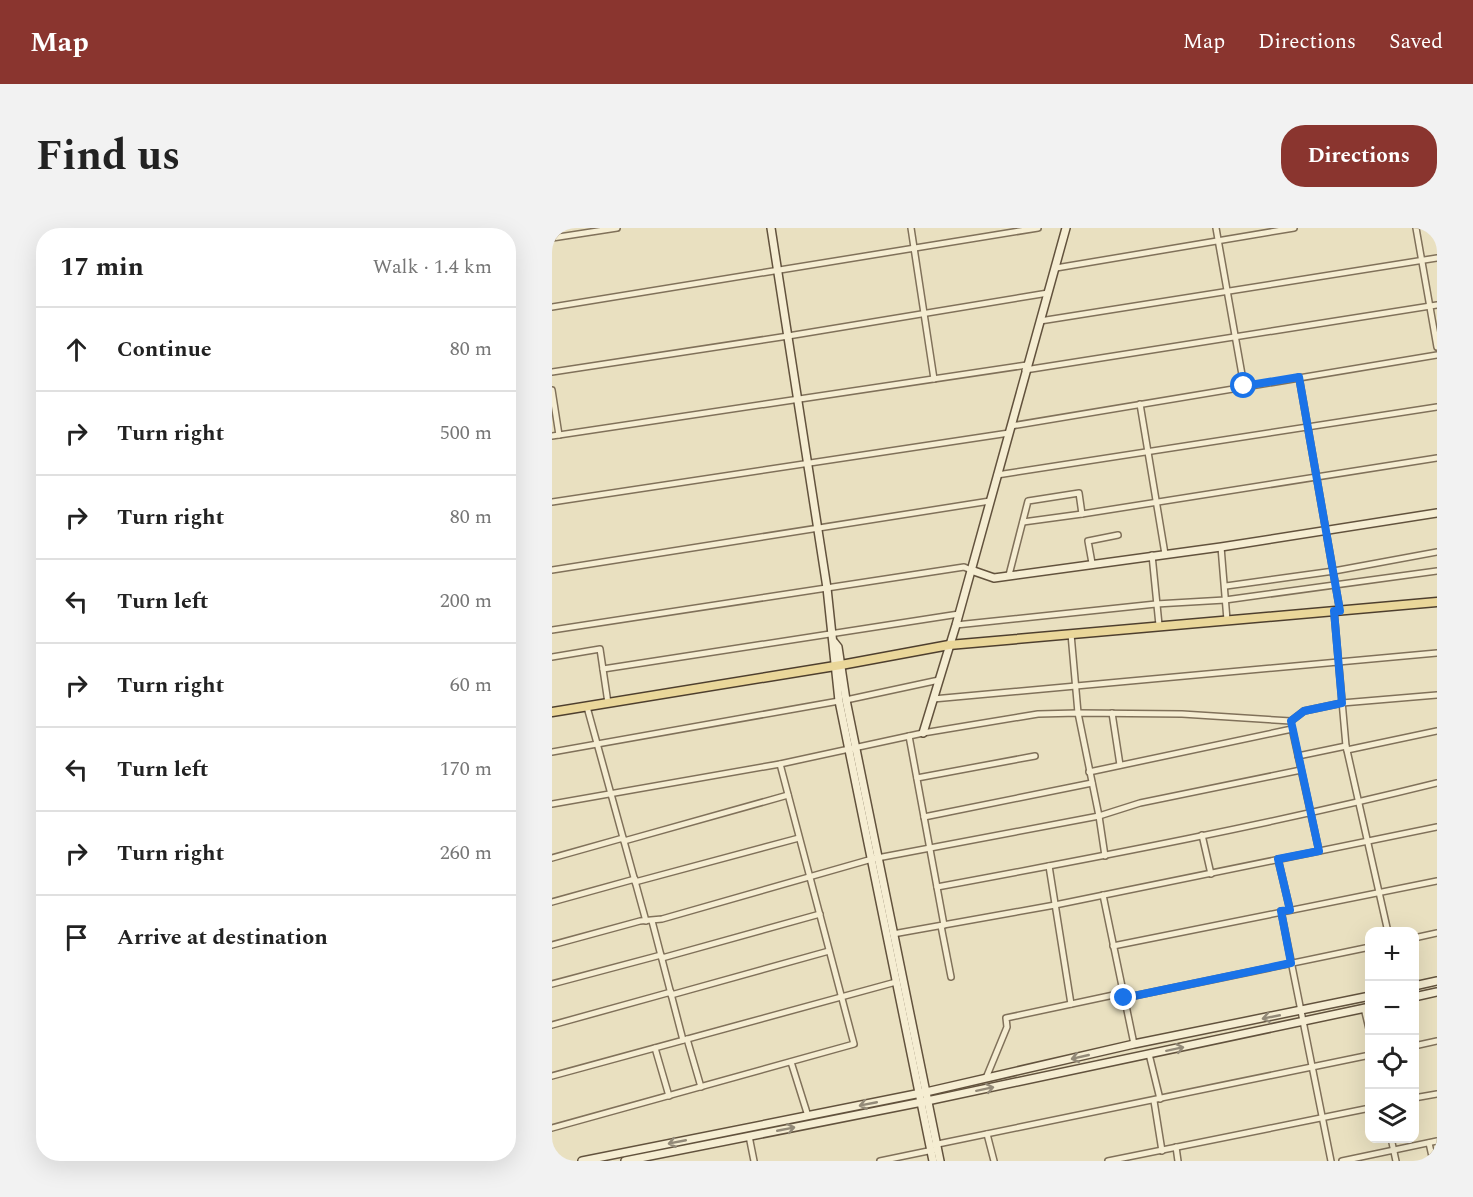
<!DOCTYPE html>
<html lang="en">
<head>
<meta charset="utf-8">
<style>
	body { margin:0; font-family:Spectral,serif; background:#f2f2f2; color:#222 }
	.controls { position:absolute; right:18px; bottom:18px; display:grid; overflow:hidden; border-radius:12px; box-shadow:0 6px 24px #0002 }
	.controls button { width:54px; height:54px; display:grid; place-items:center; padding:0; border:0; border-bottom:2px solid #e0e0e0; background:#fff; color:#222; font:30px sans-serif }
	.stop { position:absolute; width:18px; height:18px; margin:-14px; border:4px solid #1a73e8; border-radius:50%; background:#fff }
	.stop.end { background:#1a73e8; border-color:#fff; box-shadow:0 2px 6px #0008 }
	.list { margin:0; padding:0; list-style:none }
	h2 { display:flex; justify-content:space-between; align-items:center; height:78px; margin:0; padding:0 24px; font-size:26px }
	h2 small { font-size:20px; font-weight:400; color:#767676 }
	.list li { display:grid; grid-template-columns:39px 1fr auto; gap:18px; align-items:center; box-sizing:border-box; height:84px; padding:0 24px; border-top:2px solid #e0e0e0 }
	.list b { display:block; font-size:22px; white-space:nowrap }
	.list em { font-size:20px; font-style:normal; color:#767676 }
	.icon { flex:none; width:33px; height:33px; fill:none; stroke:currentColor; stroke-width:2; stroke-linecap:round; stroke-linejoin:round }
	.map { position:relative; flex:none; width:885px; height:933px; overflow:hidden; border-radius:24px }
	header { display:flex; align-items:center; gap:36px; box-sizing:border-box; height:84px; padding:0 30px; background:#8a352f; color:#fff }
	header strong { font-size:28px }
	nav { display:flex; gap:33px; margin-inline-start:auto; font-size:21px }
	.intro { display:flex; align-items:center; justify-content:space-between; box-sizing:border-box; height:144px; padding:0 36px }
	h1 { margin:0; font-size:42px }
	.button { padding:15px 27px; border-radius:24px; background:#8a352f; color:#fff; font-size:21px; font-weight:700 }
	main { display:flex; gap:36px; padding:0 36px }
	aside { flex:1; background:#fff; border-radius:24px; box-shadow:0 6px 24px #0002 }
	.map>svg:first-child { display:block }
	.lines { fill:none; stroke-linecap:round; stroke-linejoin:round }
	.street-casing { stroke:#80715a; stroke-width:8 }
	.secondary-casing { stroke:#62523d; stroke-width:10 }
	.primary-casing { stroke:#4e3f2e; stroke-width:11 }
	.street { stroke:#f5edd2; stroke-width:5 }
	.secondary { stroke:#f5edd2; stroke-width:7 }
	.primary { stroke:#ead79a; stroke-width:8 }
	.oneway { stroke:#938a78 }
	.route { stroke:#1a73e8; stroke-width:8 }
</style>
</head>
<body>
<header>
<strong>Map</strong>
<nav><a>Map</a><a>Directions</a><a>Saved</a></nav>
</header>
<div class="intro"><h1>Find us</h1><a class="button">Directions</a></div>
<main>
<aside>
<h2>17 min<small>Walk · 1.4 km</small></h2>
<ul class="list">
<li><svg class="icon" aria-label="ahead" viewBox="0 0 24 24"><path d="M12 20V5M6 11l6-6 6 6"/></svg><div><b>Continue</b></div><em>80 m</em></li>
<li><svg class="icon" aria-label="right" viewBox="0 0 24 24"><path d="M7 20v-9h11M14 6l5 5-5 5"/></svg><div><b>Turn right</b></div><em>500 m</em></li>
<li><svg class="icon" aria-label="right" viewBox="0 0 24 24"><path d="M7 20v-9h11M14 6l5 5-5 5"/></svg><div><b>Turn right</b></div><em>80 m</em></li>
<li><svg class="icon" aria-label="left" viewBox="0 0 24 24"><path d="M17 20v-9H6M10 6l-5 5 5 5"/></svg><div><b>Turn left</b></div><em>200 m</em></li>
<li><svg class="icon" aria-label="right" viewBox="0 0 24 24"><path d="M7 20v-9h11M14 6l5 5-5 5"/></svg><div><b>Turn right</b></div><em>60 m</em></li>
<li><svg class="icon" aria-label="left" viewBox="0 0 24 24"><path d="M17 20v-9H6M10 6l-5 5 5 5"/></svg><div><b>Turn left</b></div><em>170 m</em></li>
<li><svg class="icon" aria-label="right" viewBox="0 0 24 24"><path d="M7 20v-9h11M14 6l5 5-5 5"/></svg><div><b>Turn right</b></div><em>260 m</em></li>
<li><svg class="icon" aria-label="arrive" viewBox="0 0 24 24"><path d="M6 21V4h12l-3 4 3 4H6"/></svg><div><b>Arrive at destination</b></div></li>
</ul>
</aside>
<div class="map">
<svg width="885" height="933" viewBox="0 0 885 933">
	<rect width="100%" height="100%" fill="#e9e0c0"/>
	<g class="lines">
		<defs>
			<g id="street">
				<path d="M359,0L382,151"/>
				<path d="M664,0L692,158"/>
				<path d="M864,0L885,119"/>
				<path d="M0,10L65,0"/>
				<path d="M504,40L742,0"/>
				<path d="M0,79L486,0"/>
				<path d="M488,93L885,30"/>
				<path d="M473,142L885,77"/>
				<path d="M0,144L236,108L496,65"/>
				<path d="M747,149L788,383"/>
				<path d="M0,162L7,207"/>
				<path d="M588,176L613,326"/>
				<path d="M459,198L885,127"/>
				<path d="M0,208L475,137"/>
				<path d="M445,247L885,179"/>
				<path d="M0,274L457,205"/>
				<path d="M471,294L530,286L885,230"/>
				<path d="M669,319L675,392"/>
				<path d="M600,327L607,397"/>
				<path d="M540,335L536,313L566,307"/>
				<path d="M0,342L438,273"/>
				<path d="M457,347L476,273L527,265L530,286"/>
				<path d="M674,358L782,343L885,324"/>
				<path d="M782,383L794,518L836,704"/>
				<path d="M404,397L604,376L673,372L885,343"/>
				<path d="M0,402L412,339L419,342"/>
				<path d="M519,406L526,485L547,588L553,628"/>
				<path d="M0,429L48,421L56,475"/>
				<path d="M51,441L407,386"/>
				<path d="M381,471L885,425"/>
				<path d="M294,472L387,452"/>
				<path d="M35,479L94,693"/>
				<path d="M560,485L568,537"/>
				<path d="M740,500L767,623"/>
				<path d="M357,508L392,697"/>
				<path d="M795,522L885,503"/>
				<path d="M0,524L287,473"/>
				<path d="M746,528L794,518"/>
				<path d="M537,544L740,501"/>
				<path d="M365,550L483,528"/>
				<path d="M0,576L228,536L371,505L486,486L526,485L630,486L739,493L752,483L790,475L885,467"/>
				<path d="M372,589L540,555"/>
				<path d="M650,607L659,646"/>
				<path d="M72,613L236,567"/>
				<path d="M0,630L71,610"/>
				<path d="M726,631L738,682"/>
				<path d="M497,638L519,776"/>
				<path d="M83,654L247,610"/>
				<path d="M385,659C552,628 720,596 885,555"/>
				<path d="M551,667L582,816"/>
				<path d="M0,674L83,651"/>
				<path d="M729,683L779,933"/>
				<path d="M100,693L131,812"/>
				<path d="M389,698L399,749"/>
				<path d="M341,706L503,677L885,599"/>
				<path d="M862,710L885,705"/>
				<path d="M0,717L88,693L110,691L320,631L547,588L588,575L749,542"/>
				<path d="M561,718L885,653"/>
				<path d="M110,730L268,686"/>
				<path d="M0,756L109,727"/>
				<path d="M119,767L277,723"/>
				<path d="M572,770L818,719"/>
				<path d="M812,780L818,805"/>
				<path d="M0,797L119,764"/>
				<path d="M135,811L149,859"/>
				<path d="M862,818L885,813"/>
				<path d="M103,820L117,868"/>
				<path d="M597,826L608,871"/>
				<path d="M239,834L256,888"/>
				<path d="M0,848L344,754"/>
				<path d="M434,850L455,799L454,790L571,765"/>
				<path d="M862,870L885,866"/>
				<path d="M602,873L610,923"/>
				<path d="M0,900L302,816L228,536"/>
				<path d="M435,906L442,933"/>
				<path d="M197,908L202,933"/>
				<path d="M839,910L844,933"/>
				<path d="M877,915L881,933"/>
				<path d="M381,917L818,827"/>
				<path d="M624,919L626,933"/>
				<path d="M328,933L381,922"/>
				<path d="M556,933L818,880"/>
				<path d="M790,933L885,913"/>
			</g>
			<g id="secondary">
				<path d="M219,0L275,360L287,473L381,933"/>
				<path d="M419,342L442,350L669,319L885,285"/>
				<path d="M282,414L286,419L294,472L388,933"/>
				<path d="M371,505L404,397L514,0"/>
				<path d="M862,758L885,753"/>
				<path d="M862,769L885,764"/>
				<path d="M30,933L374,864L582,816L818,768"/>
				<path d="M73,933L375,873L818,779"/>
			</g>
			<path id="primary" d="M0,484L289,437L397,417L885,374"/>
		</defs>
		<use href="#street" class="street-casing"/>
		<use href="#secondary" class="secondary-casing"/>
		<use href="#primary" class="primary-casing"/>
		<use href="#street" class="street"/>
		<use href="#secondary" class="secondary"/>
		<use href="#primary" class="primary"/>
	</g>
	<defs><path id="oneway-shaft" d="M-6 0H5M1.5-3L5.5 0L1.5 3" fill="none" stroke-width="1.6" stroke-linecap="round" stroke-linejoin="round" transform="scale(1.5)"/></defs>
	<g class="oneway">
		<use href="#oneway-shaft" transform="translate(719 789) rotate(169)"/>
		<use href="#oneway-shaft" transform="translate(623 821) rotate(-12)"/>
		<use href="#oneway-shaft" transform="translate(528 829) rotate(167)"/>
		<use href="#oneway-shaft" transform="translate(433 861) rotate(-12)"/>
		<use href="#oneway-shaft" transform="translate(316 876) rotate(169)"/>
		<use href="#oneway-shaft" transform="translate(234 901) rotate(-11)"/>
		<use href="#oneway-shaft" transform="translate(125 914) rotate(169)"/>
	</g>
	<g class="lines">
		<path class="route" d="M572,770L739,735L729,683L738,682L726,631L767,623L739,493L752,483L790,475L782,383H788L747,149L692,158"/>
	</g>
</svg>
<div class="controls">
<button>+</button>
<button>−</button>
<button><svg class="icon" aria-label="locate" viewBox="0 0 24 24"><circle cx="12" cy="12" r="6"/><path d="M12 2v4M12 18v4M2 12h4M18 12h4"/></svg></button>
<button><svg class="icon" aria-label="layers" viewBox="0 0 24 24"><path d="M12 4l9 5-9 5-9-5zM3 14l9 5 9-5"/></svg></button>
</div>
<div class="stop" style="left:692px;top:158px"></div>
<div class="stop end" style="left:572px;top:770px"></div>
</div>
</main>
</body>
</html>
